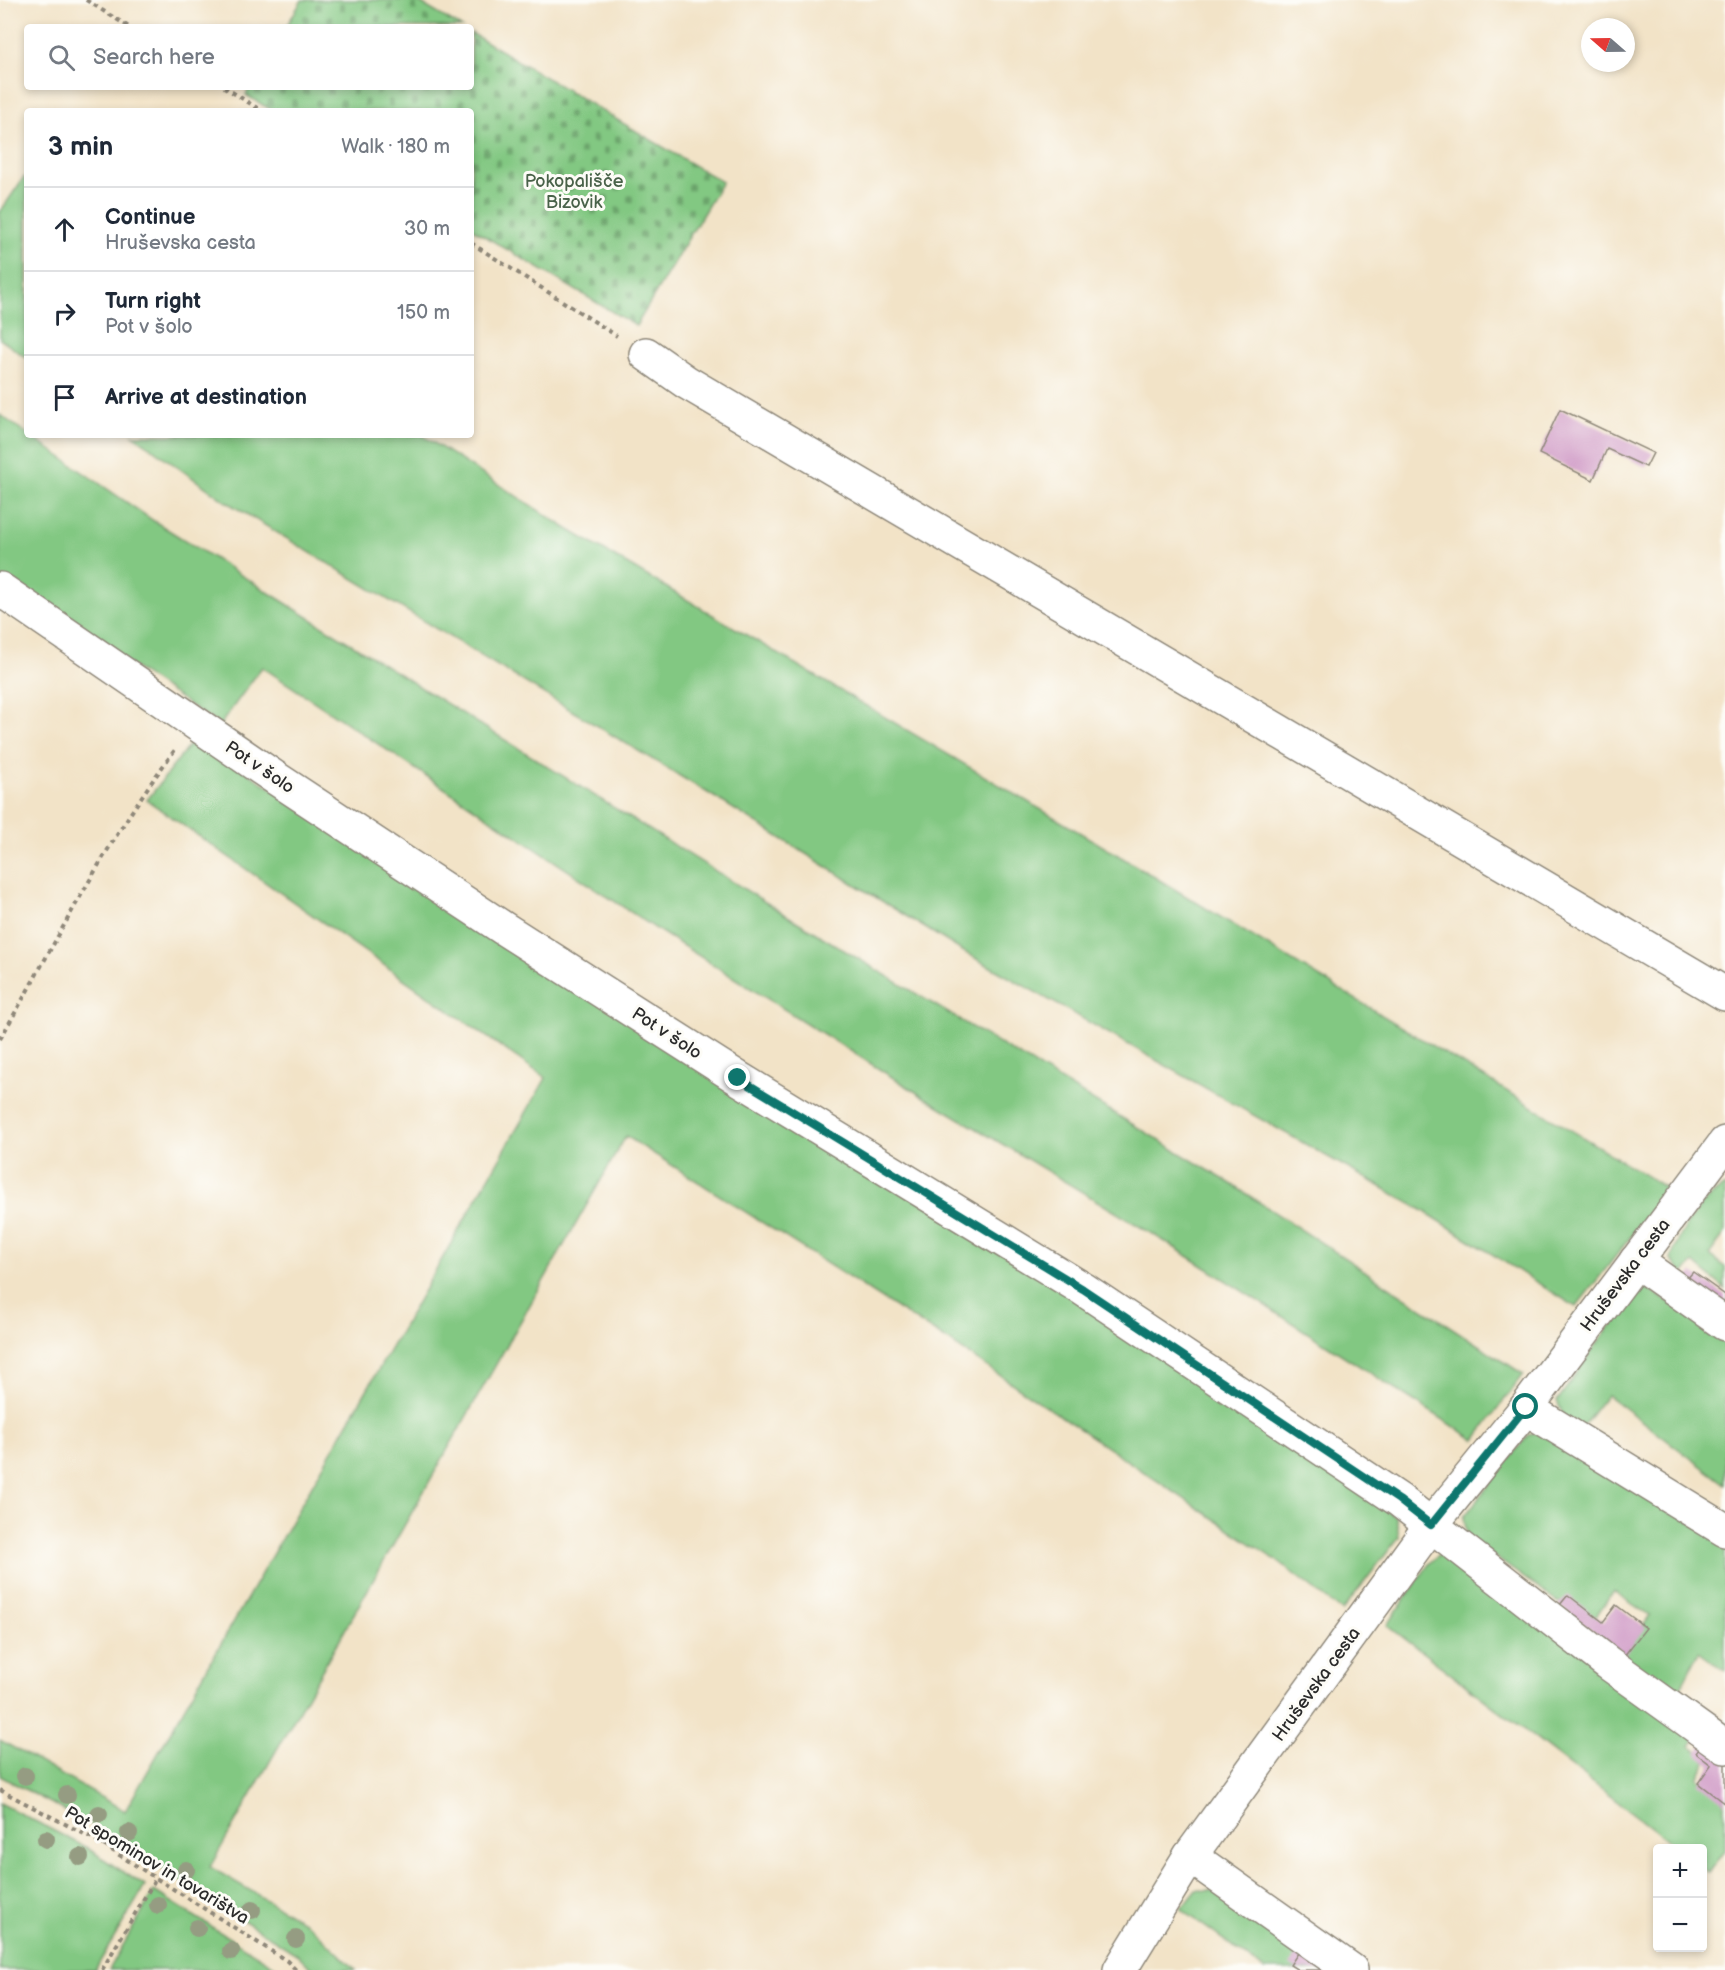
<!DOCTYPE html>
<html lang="en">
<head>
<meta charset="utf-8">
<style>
	body { margin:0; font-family:"Balsamiq Sans",sans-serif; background:#f6f6f7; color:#1f2937 }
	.controls { position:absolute; right:18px; bottom:18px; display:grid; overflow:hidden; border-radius:6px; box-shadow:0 3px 9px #0003 }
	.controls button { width:54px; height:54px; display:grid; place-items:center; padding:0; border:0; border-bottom:2px solid #e0e1e3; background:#fff; color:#1f2937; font:30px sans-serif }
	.compass { position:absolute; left:1581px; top:18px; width:54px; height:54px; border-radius:50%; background:#fff; box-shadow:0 3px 9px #0003; rotate:290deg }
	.stop { position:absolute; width:18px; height:18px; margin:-14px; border:4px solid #0f766e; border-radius:50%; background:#fff }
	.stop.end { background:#0f766e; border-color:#fff; box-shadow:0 2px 6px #0008 }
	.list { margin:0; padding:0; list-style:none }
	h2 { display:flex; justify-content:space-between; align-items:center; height:78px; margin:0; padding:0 24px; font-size:26px }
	h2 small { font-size:20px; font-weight:400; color:#747a83 }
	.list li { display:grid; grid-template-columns:39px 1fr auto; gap:18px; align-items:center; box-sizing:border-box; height:84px; padding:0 24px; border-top:2px solid #e0e1e3 }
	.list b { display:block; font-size:22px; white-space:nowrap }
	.list p { margin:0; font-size:20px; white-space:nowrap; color:#747a83 }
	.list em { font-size:20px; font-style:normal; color:#747a83 }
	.icon { flex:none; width:33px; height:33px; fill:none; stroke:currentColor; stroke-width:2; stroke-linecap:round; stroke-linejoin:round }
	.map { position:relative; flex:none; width:1725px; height:1970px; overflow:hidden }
	.search { position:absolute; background:#fff; box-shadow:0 3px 9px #0003; left:24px; top:24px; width:450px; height:66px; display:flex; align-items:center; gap:15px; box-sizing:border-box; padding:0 21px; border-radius:6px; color:#747a83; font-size:22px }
	.panel { position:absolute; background:#fff; box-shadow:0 3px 9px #0003; left:24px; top:108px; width:450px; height:330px; border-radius:6px }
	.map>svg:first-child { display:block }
	.green { fill:#82c882; stroke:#567a56; stroke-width:1.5 }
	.cemetery { fill:url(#cemetery-stones); stroke:#567a56; stroke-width:1.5 }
	.building { fill:#ce95c4 }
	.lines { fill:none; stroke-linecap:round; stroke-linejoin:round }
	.minor-casing { stroke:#8e8779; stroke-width:36 }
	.tertiary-casing { stroke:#8e8779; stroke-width:36 }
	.path { stroke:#8e8779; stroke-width:4; stroke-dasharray:4.5 4.5; stroke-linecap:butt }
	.minor { stroke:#fff; stroke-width:33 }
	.tertiary { stroke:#fff; stroke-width:33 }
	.tree { fill:#959c82 }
	.route { stroke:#0f766e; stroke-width:8 }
	.labels { text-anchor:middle; stroke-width:6; stroke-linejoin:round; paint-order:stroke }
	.park-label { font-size:18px; fill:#496249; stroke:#fdfcf7 }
	.street-label { font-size:18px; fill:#2b2b2b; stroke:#fdfcf7 }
</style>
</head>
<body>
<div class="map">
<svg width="1725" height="1970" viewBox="0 0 1725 1970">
	<defs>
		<pattern id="cemetery-stones" width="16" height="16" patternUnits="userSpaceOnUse" patternTransform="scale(1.5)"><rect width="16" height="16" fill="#82c882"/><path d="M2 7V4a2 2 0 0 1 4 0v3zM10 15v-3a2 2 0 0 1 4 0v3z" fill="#6ba36b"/></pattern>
	</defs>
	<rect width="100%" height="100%" fill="#fdfcf7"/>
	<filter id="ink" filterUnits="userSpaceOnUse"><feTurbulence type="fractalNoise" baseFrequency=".0167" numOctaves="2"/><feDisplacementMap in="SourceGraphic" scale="12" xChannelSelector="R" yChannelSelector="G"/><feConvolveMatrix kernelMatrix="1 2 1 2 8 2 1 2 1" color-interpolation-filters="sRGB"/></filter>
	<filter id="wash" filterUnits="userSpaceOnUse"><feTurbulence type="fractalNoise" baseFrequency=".008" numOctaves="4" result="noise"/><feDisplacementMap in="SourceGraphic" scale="24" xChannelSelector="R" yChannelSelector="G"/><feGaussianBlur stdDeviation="1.35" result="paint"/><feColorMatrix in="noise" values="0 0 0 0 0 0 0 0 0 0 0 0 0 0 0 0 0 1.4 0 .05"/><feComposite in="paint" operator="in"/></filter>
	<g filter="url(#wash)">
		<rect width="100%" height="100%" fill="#f2e3c7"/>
		<g class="green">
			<path d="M24,177L27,179V358L0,339V212Z"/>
			<path d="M0,415L154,521L786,915L1228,1182L1523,1374L1475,1440L1169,1244L927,1099L661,932L262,667L220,725L0,578Z"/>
			<path d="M133,435H422L566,528L1148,873L1668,1189L1576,1307L1422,1210L959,949L708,793L225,501Z"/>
			<path d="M194,739L1043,1278L1396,1517L1399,1537L1342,1611L1277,1561L944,1338L626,1136L210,1867L309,1925L356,1970H313L298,1955L101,1830L0,1776V1740L125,1811L546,1078L147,800Z"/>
			<path d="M1725,1186V1233L1709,1255L1725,1267V1289L1694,1263L1682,1274L1671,1259C1679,1232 1700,1200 1725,1186Z"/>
			<path d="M1645,1287L1725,1337V1484L1607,1395L1580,1430L1564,1417L1557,1401L1603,1335Z"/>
			<path d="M1548,1432L1725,1544V1671L1699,1652L1675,1699L1620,1660L1650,1616L1613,1591L1590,1625L1467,1537L1464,1517L1528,1435Z"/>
			<path d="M1441,1552L1697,1735L1690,1746L1708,1758L1697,1777L1725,1796V1851L1709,1873L1703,1868L1702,1848H1678L1387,1625L1429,1564Z"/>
			<path d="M0,1803L87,1848L145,1886L95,1970H0Z"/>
			<path d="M1196,1890L1221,1891L1339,1970H1265L1181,1909Z"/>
			<path d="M154,1891L276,1967L280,1970H109Z"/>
		</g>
		<g class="cemetery">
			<path d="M302,0H415L461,27H286Z"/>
			<path d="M471,33L722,182L636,326L471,228V111H273L246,95L250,87H471Z"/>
		</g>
		<g id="blocks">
			<g class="building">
				<path d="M1560,409L1653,453L1646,467L1607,449L1593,480L1539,454Z"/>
				<path d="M1693,1272L1725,1295V1310L1685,1281Z"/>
				<path d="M1568,1595L1603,1622L1616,1605L1646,1628L1624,1656L1559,1606Z"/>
				<path d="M1704,1742L1725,1758V1804L1698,1783L1711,1765L1696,1753Z"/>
				<path d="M1298,1953L1324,1970H1298L1290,1965Z"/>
			</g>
		</g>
	</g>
	<g filter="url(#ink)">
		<use href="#blocks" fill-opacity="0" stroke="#8e8779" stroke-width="1.5"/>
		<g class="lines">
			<defs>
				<g id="minor">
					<path d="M646,354L686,382L1725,994"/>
					<path d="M0,589L277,779L503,928L738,1078L1083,1289L1399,1500L1608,1663L1725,1747"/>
					<path d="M1636,1261L1725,1324"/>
					<path d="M1526,1408L1725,1530"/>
					<path d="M1190,1856L1351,1970"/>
				</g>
				<path id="tertiary" d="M1120,1970L1190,1856L1431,1525L1526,1408L1725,1143"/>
			</defs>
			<use href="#minor" class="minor-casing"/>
			<use href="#tertiary" class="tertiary-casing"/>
			<g class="path">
				<path d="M86,0L129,27"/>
				<path d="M224,87L262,111"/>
				<path d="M471,243L617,336"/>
				<path d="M0,1039C56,943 107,839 175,750"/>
				<path d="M0,1790L94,1839L287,1961L296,1970"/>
				<path d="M102,1970L156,1878"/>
			</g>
			<use href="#minor" class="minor"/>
			<use href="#tertiary" class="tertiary"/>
		</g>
		<g class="tree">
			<circle cx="25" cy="1776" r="9"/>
			<circle cx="67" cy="1795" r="9"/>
			<circle cx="99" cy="1814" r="9"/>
			<circle cx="129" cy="1833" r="9"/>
			<circle cx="46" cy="1839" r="9"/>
			<circle cx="80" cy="1857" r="9"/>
			<circle cx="186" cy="1870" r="9"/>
			<circle cx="158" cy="1905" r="9"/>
			<circle cx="252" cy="1910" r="9"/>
			<circle cx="197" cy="1928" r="9"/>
			<circle cx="296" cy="1939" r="9"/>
			<circle cx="231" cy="1951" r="9"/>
		</g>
	</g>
	<g class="lines" filter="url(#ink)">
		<path class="route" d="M738,1078L1083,1289L1399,1500L1431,1525L1526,1407"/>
	</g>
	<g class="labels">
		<g class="park-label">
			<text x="574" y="187">Pokopališče<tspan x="574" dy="21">Bizovik</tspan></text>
		</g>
		<g class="street-label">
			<text transform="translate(260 767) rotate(34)" y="6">Pot v šolo</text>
			<text transform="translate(667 1033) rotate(33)" y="6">Pot v šolo</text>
			<text transform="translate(1625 1275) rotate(-53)" y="6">Hruševska cesta</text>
			<text transform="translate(1316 1684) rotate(-54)" y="6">Hruševska cesta</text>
			<text transform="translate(157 1865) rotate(31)" y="6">Pot spominov in tovarištva</text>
		</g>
	</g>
</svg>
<div class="controls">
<button>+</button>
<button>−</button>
</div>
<svg class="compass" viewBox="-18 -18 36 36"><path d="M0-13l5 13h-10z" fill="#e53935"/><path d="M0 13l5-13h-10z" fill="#747a83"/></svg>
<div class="stop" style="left:1526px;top:1407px"></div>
<div class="stop end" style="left:738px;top:1078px"></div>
<div class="search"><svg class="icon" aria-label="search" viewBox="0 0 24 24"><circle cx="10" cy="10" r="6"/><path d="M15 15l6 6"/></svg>Search here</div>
<section class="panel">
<h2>3 min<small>Walk · 180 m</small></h2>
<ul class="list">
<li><svg class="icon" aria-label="ahead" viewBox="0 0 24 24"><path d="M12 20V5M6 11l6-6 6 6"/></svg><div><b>Continue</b><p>Hruševska cesta</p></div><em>30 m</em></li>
<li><svg class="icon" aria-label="right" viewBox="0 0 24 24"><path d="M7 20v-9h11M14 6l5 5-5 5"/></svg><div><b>Turn right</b><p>Pot v šolo</p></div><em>150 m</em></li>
<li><svg class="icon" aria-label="arrive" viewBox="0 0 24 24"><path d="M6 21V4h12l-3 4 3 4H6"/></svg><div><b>Arrive at destination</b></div></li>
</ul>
</section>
</div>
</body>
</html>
